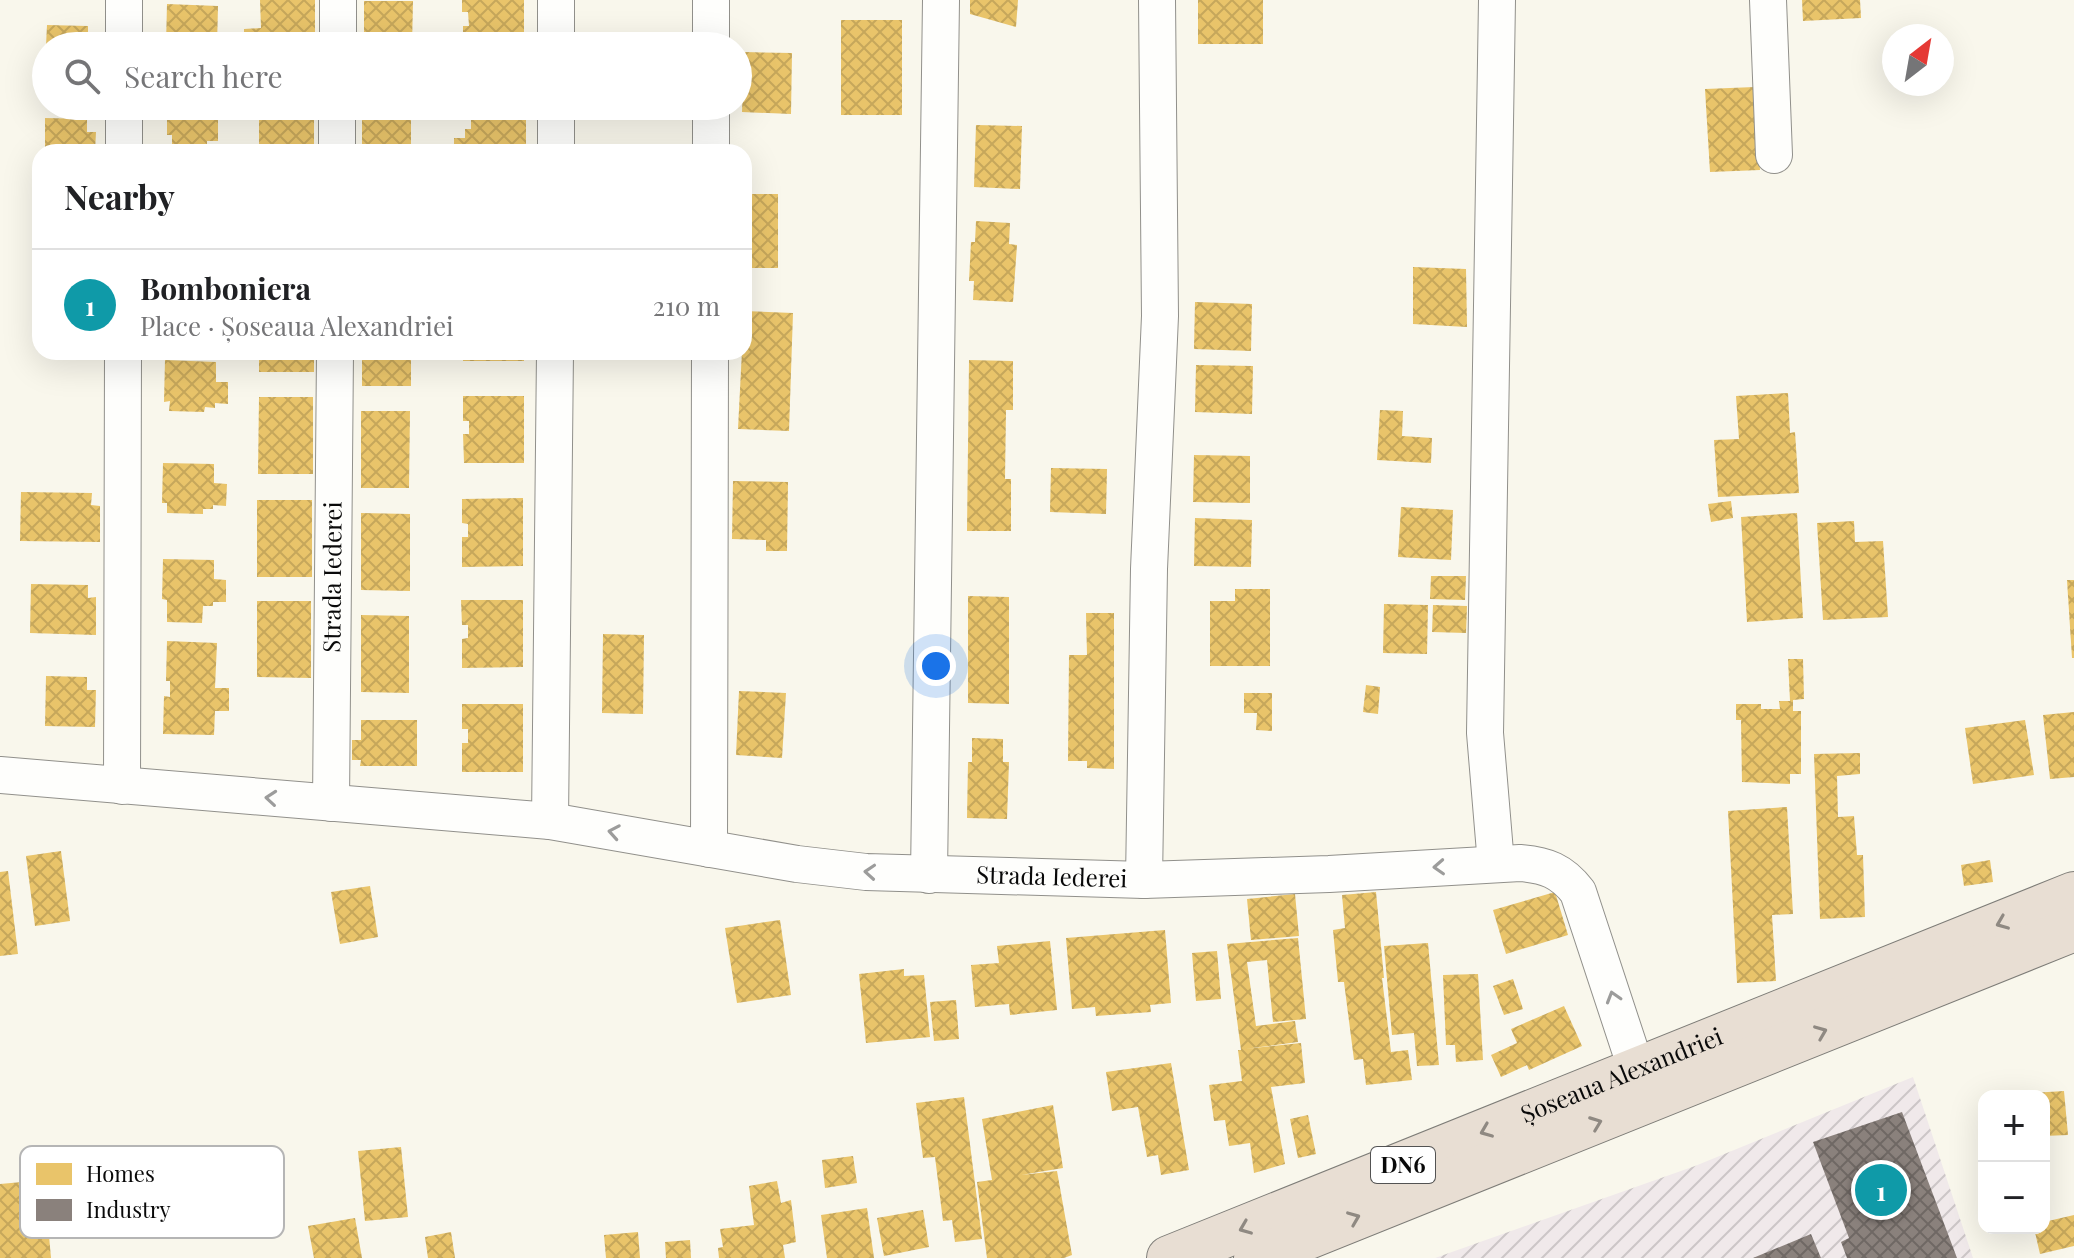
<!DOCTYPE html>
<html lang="en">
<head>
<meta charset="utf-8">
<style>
	body { margin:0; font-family:"Playfair Display",serif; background:#f6f6f6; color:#202124 }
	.controls { position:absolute; right:24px; bottom:24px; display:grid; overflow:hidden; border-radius:16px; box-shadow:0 8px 32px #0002 }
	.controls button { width:72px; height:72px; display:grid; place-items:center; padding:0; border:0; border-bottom:2px solid #e0e0e0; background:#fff; color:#202124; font:40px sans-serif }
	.compass { position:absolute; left:1882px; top:24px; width:72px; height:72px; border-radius:50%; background:#fff; box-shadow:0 8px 32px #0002; rotate:31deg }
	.you { position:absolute; left:936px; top:666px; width:28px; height:28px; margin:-20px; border:6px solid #fff; border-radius:50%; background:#1a73e8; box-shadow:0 0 0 12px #1a73e833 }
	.badge { display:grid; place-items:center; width:52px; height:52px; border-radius:50%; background:#5d5c58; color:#fff; font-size:26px; font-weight:700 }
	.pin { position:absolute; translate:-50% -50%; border:4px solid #fff; box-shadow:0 2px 8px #0006 }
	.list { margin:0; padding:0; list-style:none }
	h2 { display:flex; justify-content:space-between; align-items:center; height:104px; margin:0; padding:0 32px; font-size:34px }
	h2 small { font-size:26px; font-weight:400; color:#757577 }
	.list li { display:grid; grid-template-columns:52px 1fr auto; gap:24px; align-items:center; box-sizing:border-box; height:112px; padding:0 32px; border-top:2px solid #e0e0e0 }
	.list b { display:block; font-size:30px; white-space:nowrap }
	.list p { margin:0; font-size:26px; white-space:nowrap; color:#757577 }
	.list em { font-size:26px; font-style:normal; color:#757577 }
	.icon { flex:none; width:44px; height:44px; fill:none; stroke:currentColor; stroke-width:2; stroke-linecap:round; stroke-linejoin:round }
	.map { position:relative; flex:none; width:2074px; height:1258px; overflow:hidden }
	.search { position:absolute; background:#fff; box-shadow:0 8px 32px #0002; left:32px; top:32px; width:720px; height:88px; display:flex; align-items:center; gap:20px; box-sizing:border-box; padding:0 28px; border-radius:44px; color:#757577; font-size:30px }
	.panel { position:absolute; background:#fff; box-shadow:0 8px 32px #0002; left:32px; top:144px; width:720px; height:216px; border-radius:24px }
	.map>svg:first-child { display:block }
	.industrial { fill:url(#industrial-furrows) }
	.homes { fill:url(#homes-cross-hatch) }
	.industry { fill:url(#industry-cross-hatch) }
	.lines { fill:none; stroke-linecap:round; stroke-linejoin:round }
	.street-casing { stroke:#91908b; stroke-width:38 }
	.highway-casing { stroke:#7e7d78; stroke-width:46 }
	.street { stroke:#fefefc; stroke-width:36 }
	.highway { stroke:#e8ded3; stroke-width:44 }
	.oneway { stroke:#9c9c9b }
	.oneway2 { stroke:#8f8982 }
	.labels { text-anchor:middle; stroke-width:8; stroke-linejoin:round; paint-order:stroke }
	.shield { fill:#fff; stroke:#535353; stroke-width:2 }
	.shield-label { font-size:22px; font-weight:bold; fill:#090909 }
	.street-label { font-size:24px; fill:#090909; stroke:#fff }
	.key { fill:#fff; stroke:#b5b5b5; stroke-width:2 }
	.key-label { font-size:22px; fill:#090909 }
</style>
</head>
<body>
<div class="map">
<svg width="2074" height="1258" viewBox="0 0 2074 1258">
	<defs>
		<pattern id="industrial-furrows" width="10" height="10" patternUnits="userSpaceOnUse" patternTransform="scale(2)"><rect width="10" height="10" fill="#f0e9ea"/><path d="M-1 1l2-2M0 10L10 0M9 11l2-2" fill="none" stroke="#ccc6c7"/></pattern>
		<pattern id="homes-cross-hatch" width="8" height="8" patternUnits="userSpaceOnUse" patternTransform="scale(2)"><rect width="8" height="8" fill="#e9c46a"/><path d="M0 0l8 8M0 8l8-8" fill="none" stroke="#c6a75b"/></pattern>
		<pattern id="industry-cross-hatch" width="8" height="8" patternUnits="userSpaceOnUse" patternTransform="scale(2)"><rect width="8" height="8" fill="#8a817c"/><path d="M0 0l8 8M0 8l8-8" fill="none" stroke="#6f6864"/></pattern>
	</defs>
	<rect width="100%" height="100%" fill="#f9f7ec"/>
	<path class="industrial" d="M1913,1077L1973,1258H1435L1695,1166Z"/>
	<g class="homes">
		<path d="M260,0H315V46H244V29L261,28Z"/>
		<path d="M462,0H524V46H463V26H469L468,12H462Z"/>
		<path d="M970,0H1018L1016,27L970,14Z"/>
		<rect x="1198" y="0" width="65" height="44"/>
		<path d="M1802,0H1860L1861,18L1803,21Z"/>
		<path d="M364,1H413L412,46H364Z"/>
		<path d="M167,4L218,6L217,46L166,45Z"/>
		<rect x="841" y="20" width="61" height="95"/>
		<path d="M47,25L88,26V39H97V46H46Z"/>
		<path d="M744,52L792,53L791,114L742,112Z"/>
		<path d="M1755,87L1760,170L1710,172L1705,89Z"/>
		<path d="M167,106H218V141H207V146L172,145V135H167Z"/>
		<rect x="259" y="106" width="55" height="46"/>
		<rect x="362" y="106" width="49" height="46"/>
		<path d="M464,106H526V152H454V138H465V129H471V116L464,115Z"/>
		<path d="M45,118L87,119V132H96L95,152H45Z"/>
		<path d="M976,125L1022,126L1020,189L974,187Z"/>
		<rect x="744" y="194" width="34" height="74"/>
		<path d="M976,221L1010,223L1009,244L1017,245L1013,302L973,300L974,281H969L971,242H975Z"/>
		<path d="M1413,267L1466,269L1467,327L1413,324Z"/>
		<path d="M1195,302L1252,304L1251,351L1194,349Z"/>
		<path d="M744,311L793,313L789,431L738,429Z"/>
		<rect x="259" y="352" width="55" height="20"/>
		<rect x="362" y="352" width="49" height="34"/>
		<rect x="463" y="352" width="61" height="9"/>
		<path d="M165,360L216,362V382H228V404L215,403V408L205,407L204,412L169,411L170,401L164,402Z"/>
		<path d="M969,360L1013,361V410H1006L1005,479H1011V531H967Z"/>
		<path d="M1196,365L1253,366L1252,414L1195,412Z"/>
		<path d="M1788,393L1790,433L1795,432L1799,493L1718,497L1714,440L1739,439L1736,396Z"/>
		<path d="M463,396H524V463H464L463,434H469V421H463Z"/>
		<path d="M259,397H313V474H258Z"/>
		<path d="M1380,410L1403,411L1402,436L1432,438L1431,463L1377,460Z"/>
		<path d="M361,411H410L409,488H361Z"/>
		<path d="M1194,455L1250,456V503L1193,502Z"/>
		<path d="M163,463L214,464V483L227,484L226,506L213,505V509H203V514L167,513V503H162Z"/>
		<path d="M1051,468L1107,469L1106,514L1050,512Z"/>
		<path d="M733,481L788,482L787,551H766V540L732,539Z"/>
		<path d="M21,492L92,493L91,505L100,506V542L20,541Z"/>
		<path d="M523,498V566L462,567V537H468V524L462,523V499Z"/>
		<rect x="257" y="500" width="55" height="77"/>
		<path d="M1731,501L1733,518L1711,522L1708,504Z"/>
		<path d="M1401,507L1453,510L1451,560L1398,557Z"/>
		<path d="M361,513L410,514V591L361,590Z"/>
		<path d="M1797,513L1803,618L1747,622L1741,517Z"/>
		<path d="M1195,518L1252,520L1251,567L1194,566Z"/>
		<path d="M1854,521L1855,542L1883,541L1888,617L1823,620L1817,523Z"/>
		<path d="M163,559L214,560V579L226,580V602H213V606H203L202,623L167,622V600L162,599Z"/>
		<path d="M1431,576H1466L1465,600L1430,599Z"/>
		<path d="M2067,580H2074V658H2072Z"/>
		<path d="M31,584L88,585V598L96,597V635L30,633Z"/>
		<path d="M1235,589H1270V666H1210V601H1235Z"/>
		<path d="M968,596L1009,597V704L968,703Z"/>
		<path d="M461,600H523V667L462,668V639L468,638V625H462Z"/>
		<path d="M257,601H311V678L257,677Z"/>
		<path d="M1384,604L1428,605L1427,654L1383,653Z"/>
		<path d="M1433,605L1467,606L1466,633L1432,632Z"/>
		<path d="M1086,613H1114V769L1087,768V761H1068L1069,655H1087Z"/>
		<path d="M361,615L409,616V693L361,692Z"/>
		<path d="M603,634L644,635L643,714L602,713Z"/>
		<path d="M167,641L217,643L215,688H229V711H215L214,735L163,734L164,696L170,697V681H166Z"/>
		<path d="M1788,659H1803L1804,699L1793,700V711H1801V774H1790V784L1742,782L1741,720H1736V704H1761V709H1780L1779,701H1790Z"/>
		<path d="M46,676L87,677V690H96L95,727L45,726Z"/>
		<path d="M1366,685L1380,687L1378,714L1363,712Z"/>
		<path d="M739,691L786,693L782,758L736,755Z"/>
		<path d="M1244,693H1272V731L1256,730L1257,713H1244Z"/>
		<path d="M462,704H523V772H462V743H468V729H462Z"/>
		<path d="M2074,712V777L2050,779L2043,715Z"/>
		<path d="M361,720H417V766H360L361,760H352V740H361Z"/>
		<path d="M2025,720L2034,775L1973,784L1965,728Z"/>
		<path d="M972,738L1003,739V762H1009L1007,819L967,818L968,762H972Z"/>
		<path d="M1860,753V774L1837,776L1838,817L1854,816L1857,855H1863L1865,917L1820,919L1814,754Z"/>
		<path d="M1787,807L1793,914L1772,915L1776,981L1737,983L1728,811Z"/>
		<path d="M61,851L70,921L35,926L26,856Z"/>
		<path d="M1990,860L1993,882L1964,886L1961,865Z"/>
		<path d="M8,871L18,954L0,956V872Z"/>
		<path d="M370,886L378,937L340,944L331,892Z"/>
		<path d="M1376,892L1384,978H1382L1391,1052L1408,1050L1412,1080L1366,1085L1363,1059L1354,1060L1344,982H1338L1333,930L1345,928L1342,895Z"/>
		<path d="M1555,892L1568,935L1506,954L1493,910Z"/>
		<path d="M1295,894L1299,936L1251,940L1247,899Z"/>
		<path d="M780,920L791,995L737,1003L725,928Z"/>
		<path d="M1165,930L1171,1003L1150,1005L1151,1012L1096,1016L1095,1007L1072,1009L1066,938Z"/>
		<path d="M1298,938L1306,1019L1273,1022L1267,960L1247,962L1256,1026L1295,1021L1298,1042L1245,1049L1301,1043L1305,1083L1271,1087L1285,1164L1254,1173L1250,1143L1229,1146L1225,1120L1214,1121L1209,1085L1242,1081L1238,1050H1241L1227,944Z"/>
		<path d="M1050,941L1057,1010L1010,1015L1009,1004L975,1007L971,965L999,963L997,946Z"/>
		<path d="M1428,943L1439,1065L1417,1066L1414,1033L1392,1035L1384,946Z"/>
		<path d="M1217,951L1221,999L1196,1001L1192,953Z"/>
		<path d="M904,969V976L924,975L930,1037L866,1043L859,974Z"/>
		<path d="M1478,974L1483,1060L1456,1062L1455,1045H1446L1443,975Z"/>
		<path d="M1513,979L1523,1009L1504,1015L1493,986Z"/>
		<path d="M956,1000L959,1039L934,1041L930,1002Z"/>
		<path d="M1564,1006L1582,1046L1529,1070L1527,1065L1501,1077L1491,1055L1517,1043L1511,1029Z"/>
		<path d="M1171,1063L1189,1170L1161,1175L1158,1155L1147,1157L1138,1107L1112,1111L1106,1072Z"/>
		<path d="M2064,1091L2068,1135L2044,1136V1096H2014V1094Z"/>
		<path d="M964,1097L982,1239L955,1242L952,1220L943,1221L935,1157L923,1158L916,1103Z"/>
		<path d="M1053,1105L1063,1168L1021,1175L1057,1171L1072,1255L1064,1258H987L977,1182L992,1180L982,1119Z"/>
		<path d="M1308,1115L1316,1154L1298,1158L1290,1119Z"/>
		<path d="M401,1147L408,1217L365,1221L358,1151Z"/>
		<path d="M853,1156L857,1183L825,1188L822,1160Z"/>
		<path d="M44,1180L51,1258H0V1184Z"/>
		<path d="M777,1181L781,1203L791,1200L796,1242L783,1245L785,1258H719L718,1248L723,1247L720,1229L754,1225L749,1186Z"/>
		<path d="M867,1208L874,1258H827L821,1215Z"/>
		<path d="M923,1210L929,1247L884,1256L877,1218Z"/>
		<path d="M2074,1215V1246L2040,1254L2034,1228H2044V1222Z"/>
		<path d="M355,1218L362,1258H314L308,1226Z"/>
		<path d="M451,1232L455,1258H428L425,1237Z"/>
		<path d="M638,1232L640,1258H606L604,1235Z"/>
		<path d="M690,1240L691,1258H666L665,1242Z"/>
	</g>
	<g class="industry">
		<path d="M1902,1112L1957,1258H1847L1841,1242L1849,1238L1813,1142Z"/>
		<path d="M1811,1234L1821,1258H1753Z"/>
	</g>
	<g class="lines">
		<defs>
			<g id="street">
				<path d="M1768,0L1774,155"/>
				<path d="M124,46V0"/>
				<path d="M338,46V0"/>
				<path d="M556,46V0"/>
				<path d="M711,46V0"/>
				<path d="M124,152V106"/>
				<path d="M337,152V106"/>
				<path d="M556,152V106"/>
				<path d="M711,152V106"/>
				<path id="s1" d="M0,775L550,821L797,864L866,872L1144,880L1329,874L1520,863C1546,865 1562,871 1578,892L1637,1071"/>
				<path d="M122,786L123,352"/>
				<path id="s2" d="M331,803L335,352"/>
				<path d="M550,821L555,352"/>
				<path d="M709,849L710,352"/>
				<path d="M1496,864L1485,733L1497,0"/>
				<path d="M929,875L941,0"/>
				<path d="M1144,880L1149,569L1160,316L1157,0"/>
			</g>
			<g id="highway">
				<path id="s3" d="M1169,1258L2074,894"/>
				<path d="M1256,1258L2074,929"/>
			</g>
		</defs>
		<use href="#street" class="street-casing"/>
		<use href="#highway" class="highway-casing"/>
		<use href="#street" class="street"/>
		<use href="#highway" class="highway"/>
	</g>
	<defs><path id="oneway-chevron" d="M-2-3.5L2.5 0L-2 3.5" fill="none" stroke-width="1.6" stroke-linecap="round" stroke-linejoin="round" transform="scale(2)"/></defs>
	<g class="oneway">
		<use href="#oneway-chevron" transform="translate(271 798) rotate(-175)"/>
		<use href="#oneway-chevron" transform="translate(614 832) rotate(-170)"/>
		<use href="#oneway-chevron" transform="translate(1439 867) rotate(177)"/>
		<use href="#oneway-chevron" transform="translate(870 872) rotate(-176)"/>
		<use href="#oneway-chevron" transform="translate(1613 997) rotate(-107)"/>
	</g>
	<g class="oneway2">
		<use href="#oneway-chevron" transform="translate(2002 923) rotate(158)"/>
		<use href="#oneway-chevron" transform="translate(1821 1032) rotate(-22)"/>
		<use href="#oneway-chevron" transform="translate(1596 1123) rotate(-21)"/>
		<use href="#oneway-chevron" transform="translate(1486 1131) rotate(158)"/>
		<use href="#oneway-chevron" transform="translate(1354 1218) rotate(-22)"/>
		<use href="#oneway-chevron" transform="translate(1245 1228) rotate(158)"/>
	</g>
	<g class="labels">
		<rect class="shield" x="1371" y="1147" width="64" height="36" rx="6"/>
		<g class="shield-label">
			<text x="1403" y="1173">DN6</text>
		</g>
		<g class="street-label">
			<text dy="8" stroke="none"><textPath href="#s2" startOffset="226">Strada Iederei</textPath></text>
			<text dy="8" stroke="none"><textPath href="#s1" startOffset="1058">Strada Iederei</textPath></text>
			<text dy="8" stroke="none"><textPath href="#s3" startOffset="488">Șoseaua Alexandriei</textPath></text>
		</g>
	</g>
	<rect x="20" y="1146" width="264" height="92" rx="12" class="key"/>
	<rect x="36" y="1163" width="36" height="22" fill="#e9c46a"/>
	<rect x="36" y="1199" width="36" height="22" fill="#8a817c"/>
	<g class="key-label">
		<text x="86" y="1182">Homes</text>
		<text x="86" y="1218">Industry</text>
	</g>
</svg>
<div class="controls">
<button>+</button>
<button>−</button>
</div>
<svg class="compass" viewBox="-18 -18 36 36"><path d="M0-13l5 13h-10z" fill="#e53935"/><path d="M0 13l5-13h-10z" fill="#757577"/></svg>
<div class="you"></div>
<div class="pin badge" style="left:1881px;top:1190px;background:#0f9aa8">1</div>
<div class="search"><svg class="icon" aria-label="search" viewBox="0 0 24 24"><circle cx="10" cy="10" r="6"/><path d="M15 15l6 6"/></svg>Search here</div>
<section class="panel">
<h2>Nearby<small></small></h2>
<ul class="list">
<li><span class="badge" style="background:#0f9aa8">1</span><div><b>Bomboniera</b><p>Place · Șoseaua Alexandriei</p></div><em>210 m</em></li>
</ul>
</section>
</div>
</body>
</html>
